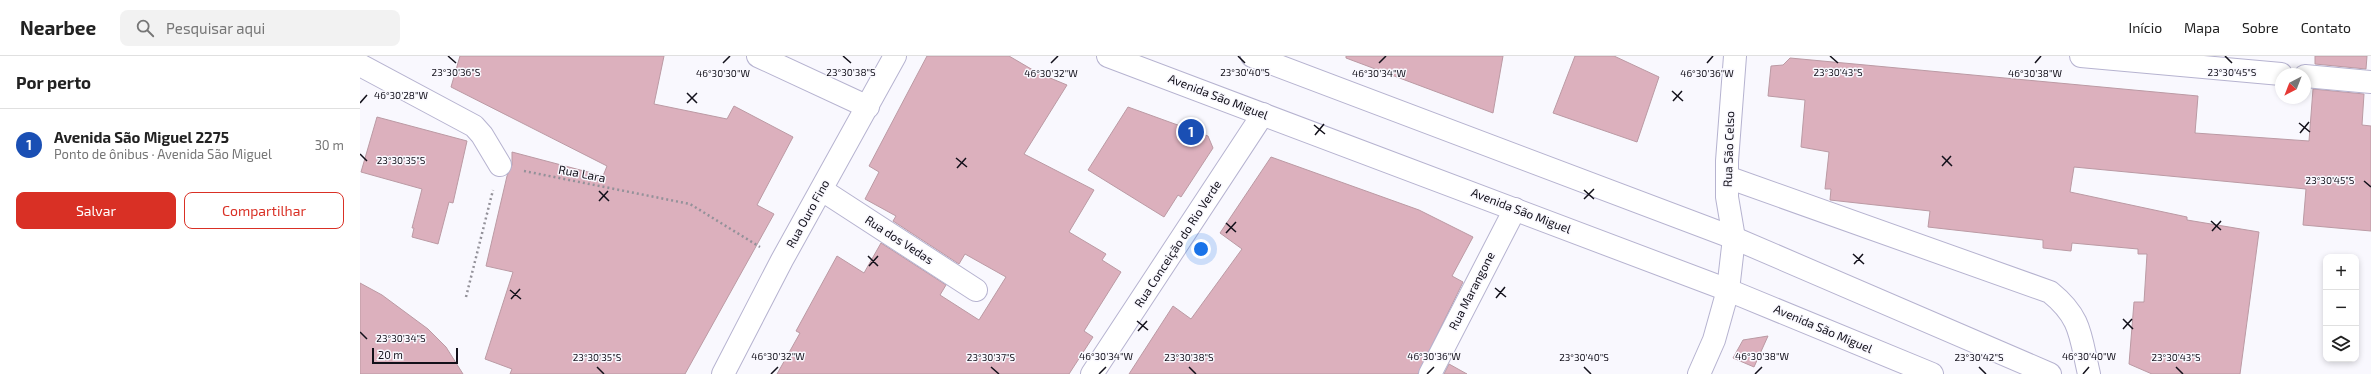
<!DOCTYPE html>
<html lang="pt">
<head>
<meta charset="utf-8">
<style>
	body { margin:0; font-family:"Exo 2",sans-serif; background:#f2f2f2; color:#222 }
	.controls { position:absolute; right:12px; bottom:12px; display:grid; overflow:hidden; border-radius:8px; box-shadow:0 2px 6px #0003 }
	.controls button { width:36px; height:36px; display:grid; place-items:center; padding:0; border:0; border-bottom:1px solid #e0e0e0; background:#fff; color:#222; font:20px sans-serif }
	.compass { position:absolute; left:1915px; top:12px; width:36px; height:36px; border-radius:50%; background:#fff; box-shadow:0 2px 6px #0003; rotate:222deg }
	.scale { position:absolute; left:12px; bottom:10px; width:86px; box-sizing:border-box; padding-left:4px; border:2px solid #12101a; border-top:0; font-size:11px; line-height:14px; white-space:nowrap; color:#12101a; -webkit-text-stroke:3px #f9f8fe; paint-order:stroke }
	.you { position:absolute; left:841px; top:193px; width:14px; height:14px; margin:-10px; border:3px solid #fff; border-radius:50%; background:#1a73e8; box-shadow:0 0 0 6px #1a73e833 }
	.badge { display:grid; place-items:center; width:26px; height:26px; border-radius:50%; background:#d93025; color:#fff; font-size:13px; font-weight:700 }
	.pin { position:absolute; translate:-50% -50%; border:2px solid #fff; box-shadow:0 1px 4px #0006 }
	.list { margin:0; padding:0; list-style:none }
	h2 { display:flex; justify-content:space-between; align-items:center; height:52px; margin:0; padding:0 16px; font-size:17px }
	h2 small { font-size:13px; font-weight:400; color:#767676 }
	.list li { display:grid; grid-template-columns:26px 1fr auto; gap:12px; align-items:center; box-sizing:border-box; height:72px; padding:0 16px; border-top:1px solid #e0e0e0 }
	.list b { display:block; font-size:15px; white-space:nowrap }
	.list p { margin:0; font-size:13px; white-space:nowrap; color:#767676 }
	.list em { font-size:13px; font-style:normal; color:#767676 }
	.actions { display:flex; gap:8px; padding:12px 16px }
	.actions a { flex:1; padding:9px 0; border:1px solid #d93025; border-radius:8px; text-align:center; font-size:14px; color:#d93025 }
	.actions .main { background:#d93025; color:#fff }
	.icon { flex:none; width:22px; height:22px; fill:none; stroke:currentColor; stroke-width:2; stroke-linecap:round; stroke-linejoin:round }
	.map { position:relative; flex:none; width:2011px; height:318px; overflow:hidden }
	header { display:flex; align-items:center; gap:24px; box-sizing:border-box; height:56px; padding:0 20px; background:#fff; border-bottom:1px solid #e0e0e0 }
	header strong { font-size:19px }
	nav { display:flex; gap:22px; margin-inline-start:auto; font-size:14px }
	.search { width:280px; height:36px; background:#f2f2f2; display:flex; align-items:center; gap:10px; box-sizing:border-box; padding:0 14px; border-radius:8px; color:#767676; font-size:15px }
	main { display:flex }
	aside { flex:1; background:#fff }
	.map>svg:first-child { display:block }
	.building { fill:#dcb0bd; stroke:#bb9aa4 }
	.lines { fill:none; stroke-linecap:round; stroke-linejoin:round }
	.minor-casing { stroke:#b6b3d0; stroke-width:24 }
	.major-casing { stroke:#b6b3d0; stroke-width:24 }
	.path { stroke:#939199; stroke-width:2.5; stroke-dasharray:2 3; stroke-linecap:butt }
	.minor { stroke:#fff; stroke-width:22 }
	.major { stroke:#fff; stroke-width:22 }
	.ticks { fill:none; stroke:#12101a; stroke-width:1.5 }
	.labels { text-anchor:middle; stroke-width:3; stroke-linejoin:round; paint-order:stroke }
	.street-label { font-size:12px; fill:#12101a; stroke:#f9f8fe }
	.ticks-label { font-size:10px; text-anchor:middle; fill:#12101a; stroke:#f9f8fe; stroke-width:3; stroke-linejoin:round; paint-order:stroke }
</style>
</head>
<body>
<header>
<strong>Nearbee</strong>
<div class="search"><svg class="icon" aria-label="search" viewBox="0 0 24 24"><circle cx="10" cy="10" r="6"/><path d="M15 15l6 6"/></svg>Pesquisar aqui</div>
<nav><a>Início</a><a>Mapa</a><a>Sobre</a><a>Contato</a></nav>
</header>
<main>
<aside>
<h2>Por perto<small></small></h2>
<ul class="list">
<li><span class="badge" style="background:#1a4fb4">1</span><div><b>Avenida São Miguel 2275</b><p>Ponto de ônibus · Avenida São Miguel</p></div><em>30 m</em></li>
</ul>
<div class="actions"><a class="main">Salvar</a><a>Compartilhar</a></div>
</aside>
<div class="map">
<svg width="2011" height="318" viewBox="0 0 2011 318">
	<rect width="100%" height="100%" fill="#f9f8fe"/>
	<g class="building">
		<path d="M100,0H304L294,48L367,63L374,50L433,81L397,149L414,158L325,318H150L152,313L125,303L153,216L126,210L147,120L152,109V96L243,120L247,110L91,31Z"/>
		<path d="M567,0H649L678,17L707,29L664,98L734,134L709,176L746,198L742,204L761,216L724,275L733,281L709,318H417L440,277L436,275L477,200L504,217L521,187L586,229L580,239L619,264L646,221L605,198L599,208L533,165L536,160L505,143L519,116L509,110Z"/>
		<path d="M986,0H1143L1133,57L986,2Z"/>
		<path d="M1215,0H1254L1299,21L1277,86L1193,57Z"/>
		<path d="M1955,0H2007L2006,13L1955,8Z"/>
		<path d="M1430,2L1838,40L1835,77L1949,85L1953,33L2004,38L2002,69L2011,70V175L1943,169L1946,133L1714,111L1710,136L1827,161V164L1899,176L1880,318H1792L1769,308L1774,246H1784L1787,198H1778V193L1712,187L1711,195L1683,192V184L1568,171L1570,155L1470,144L1471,133H1465L1469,96L1441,91L1445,44L1408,40L1411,10L1423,9Z"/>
		<path d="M768,51L848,80L853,92L821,141L818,139L804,161L728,114Z"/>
		<path d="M17,61L107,85L93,147L89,146L78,188L52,181L54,172H52L62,133L1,116Z"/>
		<path d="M911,101L1059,154L1113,181L1092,220L1103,226L1058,318H769L813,250L831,263L882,193L860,177Z"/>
		<path d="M0,227L22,239L68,273L86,291L103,318H0Z"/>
		<path d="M1408,280L1394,311L1373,302L1383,284Z"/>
		<path d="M1089,308L1107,318H1084Z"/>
	</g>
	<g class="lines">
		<defs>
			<g id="minor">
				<path d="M398,0L508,51"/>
				<path d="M1721,0L1921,18"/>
				<path d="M0,9L114,70L122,79L140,109"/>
				<path d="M1945,20L2011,26"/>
				<path d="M1367,121L1690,236C1722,262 1720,280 1729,318"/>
				<path d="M462,134L616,234"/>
				<path d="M363,318L422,204L535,0"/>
				<path d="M732,318L903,58"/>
				<path d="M1070,318L1155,153"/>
				<path d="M1339,318L1354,284L1368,234L1374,182L1367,141V105L1375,0"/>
			</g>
			<g id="major">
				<path d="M748,0L1368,234L1572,318"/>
				<path d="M892,0L1374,182L1690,318"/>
			</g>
		</defs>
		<use href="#minor" class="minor-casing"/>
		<use href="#major" class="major-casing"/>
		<g class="path">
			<path d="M164,115L330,148L400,191"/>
			<path d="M106,241L133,134"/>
		</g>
		<use href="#minor" class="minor"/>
		<use href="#major" class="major"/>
	</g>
	<path class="ticks" d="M88,0L96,7M483,0L491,7M878,0L885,7M1470,0L1478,7M1865,0L1872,7M363,7L370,0M691,7L698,0M1019,7L1026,0M1347,7L1353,0M1675,7L1681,0M1312,35L1323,45M327,37L337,47M1313,45L1322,35M0,47L7,39M327,47L337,37M1939,67L1950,76M954,69L965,78M1940,77L1949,66M955,79L964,68M0,98L7,105M1582,100L1592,110M596,102L607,111M1582,110L1591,100M597,112L606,102M2004,125L2011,131M1224,134L1234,143M239,135L249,145M1224,143L1234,133M239,145L248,135M1851,165L1861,174M866,167L876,176M1852,175L1861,165M866,177L876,166M1493,198L1504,208M508,200L518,210M1494,208L1503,198M509,210L518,200M1135,232L1146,241M150,234L161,243M1136,242L1145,231M151,243L160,233M1763,263L1773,273M777,265L788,274M1763,273L1772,263M778,275L787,265M0,276L7,283M237,311L244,318M631,311L639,318M829,311L836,318M1224,311L1231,318M1619,311L1626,318M1816,311L1823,318M411,318L418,311M739,318L746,311M1067,318L1074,311M1395,318L1402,311M1723,318L1729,311"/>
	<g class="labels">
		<g class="street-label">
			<text transform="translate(858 41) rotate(21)" y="4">Avenida São Miguel</text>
			<text transform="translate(1369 93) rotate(-88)" y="4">Rua São Celso</text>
			<text transform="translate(222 118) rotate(11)" y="4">Rua Lara</text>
			<text transform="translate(1161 155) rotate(21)" y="4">Avenida São Miguel</text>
			<text transform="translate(448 158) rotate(-61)" y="4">Rua Ouro Fino</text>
			<text transform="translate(539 184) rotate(33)" y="4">Rua dos Vedas</text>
			<text transform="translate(818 188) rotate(-57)" y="4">Rua Conceição do Rio Verde</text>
			<text transform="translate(1112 235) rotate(-63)" y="4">Rua Marangone</text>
			<text transform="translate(1463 273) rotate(23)" y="4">Avenida São Miguel</text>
		</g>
	</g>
	<g class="ticks-label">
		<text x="1872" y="20">23°30'45"S</text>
		<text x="96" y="20">23°30'36"S</text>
		<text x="491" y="20">23°30'38"S</text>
		<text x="885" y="20">23°30'40"S</text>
		<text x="1478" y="20">23°30'43"S</text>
		<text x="363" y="21">46°30'30"W</text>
		<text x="691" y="21">46°30'32"W</text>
		<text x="1019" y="21">46°30'34"W</text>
		<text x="1347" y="21">46°30'36"W</text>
		<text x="1675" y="21">46°30'38"W</text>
		<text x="41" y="43">46°30'28"W</text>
		<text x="41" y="108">23°30'35"S</text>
		<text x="1970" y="128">23°30'45"S</text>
		<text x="41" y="286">23°30'34"S</text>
		<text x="418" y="304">46°30'32"W</text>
		<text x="746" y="304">46°30'34"W</text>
		<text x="1074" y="304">46°30'36"W</text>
		<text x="1402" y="304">46°30'38"W</text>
		<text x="1729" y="304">46°30'40"W</text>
		<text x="237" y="305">23°30'35"S</text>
		<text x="631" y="305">23°30'37"S</text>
		<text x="829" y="305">23°30'38"S</text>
		<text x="1224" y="305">23°30'40"S</text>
		<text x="1619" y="305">23°30'42"S</text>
		<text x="1816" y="305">23°30'43"S</text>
	</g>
</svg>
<div class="controls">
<button>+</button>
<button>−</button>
<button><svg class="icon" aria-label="layers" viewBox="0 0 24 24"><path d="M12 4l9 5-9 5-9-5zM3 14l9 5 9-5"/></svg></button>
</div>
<svg class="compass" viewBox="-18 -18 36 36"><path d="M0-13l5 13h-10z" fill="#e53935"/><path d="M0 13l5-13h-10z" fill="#767676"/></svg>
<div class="scale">20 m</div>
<div class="you"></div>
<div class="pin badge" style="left:831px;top:76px;background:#1a4fb4">1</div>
</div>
</main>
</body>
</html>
